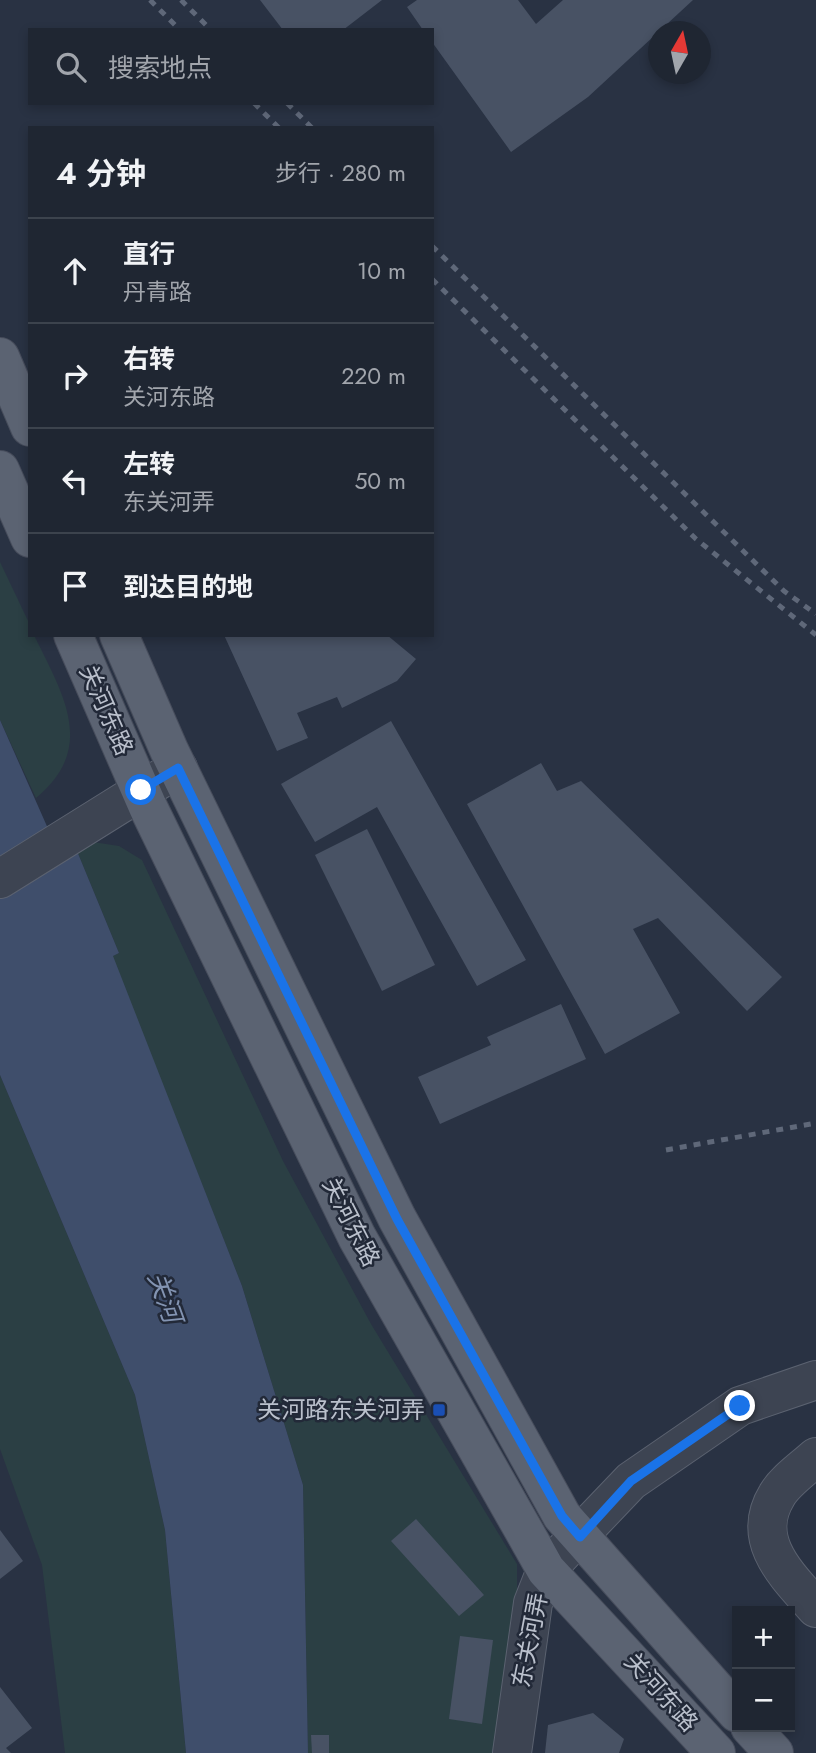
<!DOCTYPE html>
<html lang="zh">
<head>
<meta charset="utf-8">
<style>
	body { margin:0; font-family:Jost,"Noto Sans SC",sans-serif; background:#272e3a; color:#f1f3f6 }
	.controls { position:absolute; right:21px; bottom:21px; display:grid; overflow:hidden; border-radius:0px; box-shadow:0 4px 10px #0003 }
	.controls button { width:63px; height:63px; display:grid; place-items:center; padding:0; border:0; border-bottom:2px solid #3c434d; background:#1f2632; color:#f1f3f6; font:35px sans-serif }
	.compass { position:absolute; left:648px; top:21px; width:63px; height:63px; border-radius:50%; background:#1f2632; box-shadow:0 4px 10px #0003; rotate:9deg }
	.stop { position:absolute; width:21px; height:21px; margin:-16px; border:5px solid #1a73e8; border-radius:50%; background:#fff }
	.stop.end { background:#1a73e8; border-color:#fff; box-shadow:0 2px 7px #0008 }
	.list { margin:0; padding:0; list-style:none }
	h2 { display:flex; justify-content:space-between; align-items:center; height:91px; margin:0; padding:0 28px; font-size:30px }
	h2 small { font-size:23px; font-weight:400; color:#a1a5ac }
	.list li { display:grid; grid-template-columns:46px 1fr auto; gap:21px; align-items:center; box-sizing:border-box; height:105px; padding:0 28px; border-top:2px solid #3c434d }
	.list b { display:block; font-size:26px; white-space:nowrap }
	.list p { margin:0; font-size:23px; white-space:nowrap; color:#a1a5ac }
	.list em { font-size:23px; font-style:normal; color:#a1a5ac }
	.icon { flex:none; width:38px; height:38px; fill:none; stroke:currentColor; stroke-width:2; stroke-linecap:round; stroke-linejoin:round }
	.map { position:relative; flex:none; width:816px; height:1753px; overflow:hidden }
	.search { position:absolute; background:#1f2632; box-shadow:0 4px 10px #0003; left:28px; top:28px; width:406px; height:77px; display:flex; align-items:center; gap:18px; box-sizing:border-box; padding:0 24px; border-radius:0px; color:#a1a5ac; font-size:26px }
	.panel { position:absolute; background:#1f2632; box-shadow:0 4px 10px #0003; left:28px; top:126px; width:406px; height:511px; border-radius:0px }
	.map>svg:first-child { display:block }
	.green { fill:#2b3f44 }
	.water { fill:#3f4e6b }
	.building { fill:#485264 }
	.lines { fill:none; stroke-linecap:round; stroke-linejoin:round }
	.minor-casing { stroke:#5b6270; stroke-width:40 }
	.major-casing { stroke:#474d5c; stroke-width:40 }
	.minor { stroke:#3d4452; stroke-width:38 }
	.major { stroke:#5b6372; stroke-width:38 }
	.rail { stroke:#5f6879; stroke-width:5; stroke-dasharray:7 7; stroke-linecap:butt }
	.route { stroke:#1a73e8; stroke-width:9 }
	.transit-dot { fill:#1a4fb4; stroke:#222938; stroke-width:2.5 }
	.labels { text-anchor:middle; stroke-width:5; stroke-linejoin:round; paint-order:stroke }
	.street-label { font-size:24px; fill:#bac0cc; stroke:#222938 }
	.poi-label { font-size:24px; fill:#bac0cc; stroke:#222938; text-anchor:end }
	.water-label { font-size:26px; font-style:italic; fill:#8394b2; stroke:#222938 }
</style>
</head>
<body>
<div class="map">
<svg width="816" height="1753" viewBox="0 0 816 1753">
	<rect width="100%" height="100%" fill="#293243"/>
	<g class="green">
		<path d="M0,562L30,625V635H34C62,693 98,747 36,798L0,720Z"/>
		<path d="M93,842L119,846L142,860L283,1161L371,1324L517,1564V1591L495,1753H308L303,1485L242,1286L112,956L119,953L77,851Z"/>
		<path d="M0,1075L135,1395L165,1530L186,1753H65L42,1565L0,1449Z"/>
	</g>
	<path class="water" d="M0,720L61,858L77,851L119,953L113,956L242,1286L303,1485L308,1753H186L165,1530L135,1395L0,1075Z"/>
	<g class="building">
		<path d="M260,0H382L343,30H283Z"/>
		<path d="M417,0H518L536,24L563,0H693L588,97L511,152L432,42V30H423L407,7Z"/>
		<path d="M224,635H387L416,659L397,681L342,708L337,697L297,713L308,738L277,751Z"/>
		<path d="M391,721L526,960L477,986L377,807L315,842L281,784Z"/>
		<path d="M541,763L557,791L581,781L782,977L747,1011L658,918L633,929L680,1013L605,1054L467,804Z"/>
		<path d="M367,829L435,965L382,991L315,855Z"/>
		<path d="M561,1004L586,1059L440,1124L418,1077L491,1045L487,1037Z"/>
		<path d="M416,1519L484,1595L459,1616L391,1541Z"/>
		<path d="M0,1530L23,1561L0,1579Z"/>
		<path d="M460,1636L493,1640L482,1724L449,1719Z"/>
		<path d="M0,1687L32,1728L6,1748L11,1753H0Z"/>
		<path d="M593,1713L624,1739L619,1753H545L548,1725Z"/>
		<path d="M311,1735H329V1753H312Z"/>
	</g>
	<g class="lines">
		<defs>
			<g id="minor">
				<path d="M0,879L178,768"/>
				<path d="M816,1457C804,1468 785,1481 777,1495C749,1541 788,1576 816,1608"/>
				<path d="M512,1753L533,1603L546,1570L631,1481L740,1406L816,1380"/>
			</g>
			<g id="major">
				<path d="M0,357L30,427"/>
				<path d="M0,470L30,538"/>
				<path d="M73,635L148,807L357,1237L532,1545L546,1570L716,1753"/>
				<path d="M119,635L169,750L397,1218L562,1516L737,1713"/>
				<path d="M750,1727L774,1753"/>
			</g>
		</defs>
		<use href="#minor" class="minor-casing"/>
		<use href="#major" class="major-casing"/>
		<use href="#minor" class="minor"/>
		<use href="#major" class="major"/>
		<g class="rail">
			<path d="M150,0L180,30"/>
			<path d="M181,0L211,30"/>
			<path d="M254,103L279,128"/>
			<path d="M287,103L312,128"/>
			<path d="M432,246L784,591L816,614"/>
			<path d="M432,279L696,539L816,635"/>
			<path d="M666,1150L816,1123"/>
		</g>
	</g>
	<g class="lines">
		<path class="route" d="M141,790L178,768L397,1219L562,1516L580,1537L631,1481L740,1406"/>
	</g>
	<rect class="transit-dot" x="432" y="1403" width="14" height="14" rx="3.5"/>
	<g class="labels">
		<g class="street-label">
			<text transform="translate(106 710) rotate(66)" y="8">关河东路</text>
			<text transform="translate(351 1222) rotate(63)" y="8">关河东路</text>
			<text transform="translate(530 1640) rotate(-79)" y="8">东关河弄</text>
			<text transform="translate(661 1692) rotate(48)" y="8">关河东路</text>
		</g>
		<g class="poi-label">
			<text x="425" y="1418">关河路东关河弄</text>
		</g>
		<g class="water-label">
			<text transform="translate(165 1297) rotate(70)" y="9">关河</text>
		</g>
	</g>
</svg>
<div class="controls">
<button>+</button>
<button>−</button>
</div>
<svg class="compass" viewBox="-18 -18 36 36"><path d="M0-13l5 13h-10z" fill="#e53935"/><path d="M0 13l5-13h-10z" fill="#a1a5ac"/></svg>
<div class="stop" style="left:141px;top:790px"></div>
<div class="stop end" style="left:740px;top:1406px"></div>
<div class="search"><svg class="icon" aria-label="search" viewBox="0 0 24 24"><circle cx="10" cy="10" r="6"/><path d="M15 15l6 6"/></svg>搜索地点</div>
<section class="panel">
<h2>4 分钟<small>步行 · 280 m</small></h2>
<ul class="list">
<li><svg class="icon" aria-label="ahead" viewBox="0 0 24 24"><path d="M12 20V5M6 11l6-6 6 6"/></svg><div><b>直行</b><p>丹青路</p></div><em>10 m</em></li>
<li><svg class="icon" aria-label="right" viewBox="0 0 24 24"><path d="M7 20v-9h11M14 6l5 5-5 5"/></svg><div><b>右转</b><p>关河东路</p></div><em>220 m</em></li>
<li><svg class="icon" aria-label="left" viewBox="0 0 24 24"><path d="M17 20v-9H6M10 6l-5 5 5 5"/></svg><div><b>左转</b><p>东关河弄</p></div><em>50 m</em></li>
<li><svg class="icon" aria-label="arrive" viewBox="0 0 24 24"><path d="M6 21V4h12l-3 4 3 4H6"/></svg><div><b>到达目的地</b></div></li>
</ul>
</section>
</div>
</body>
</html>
